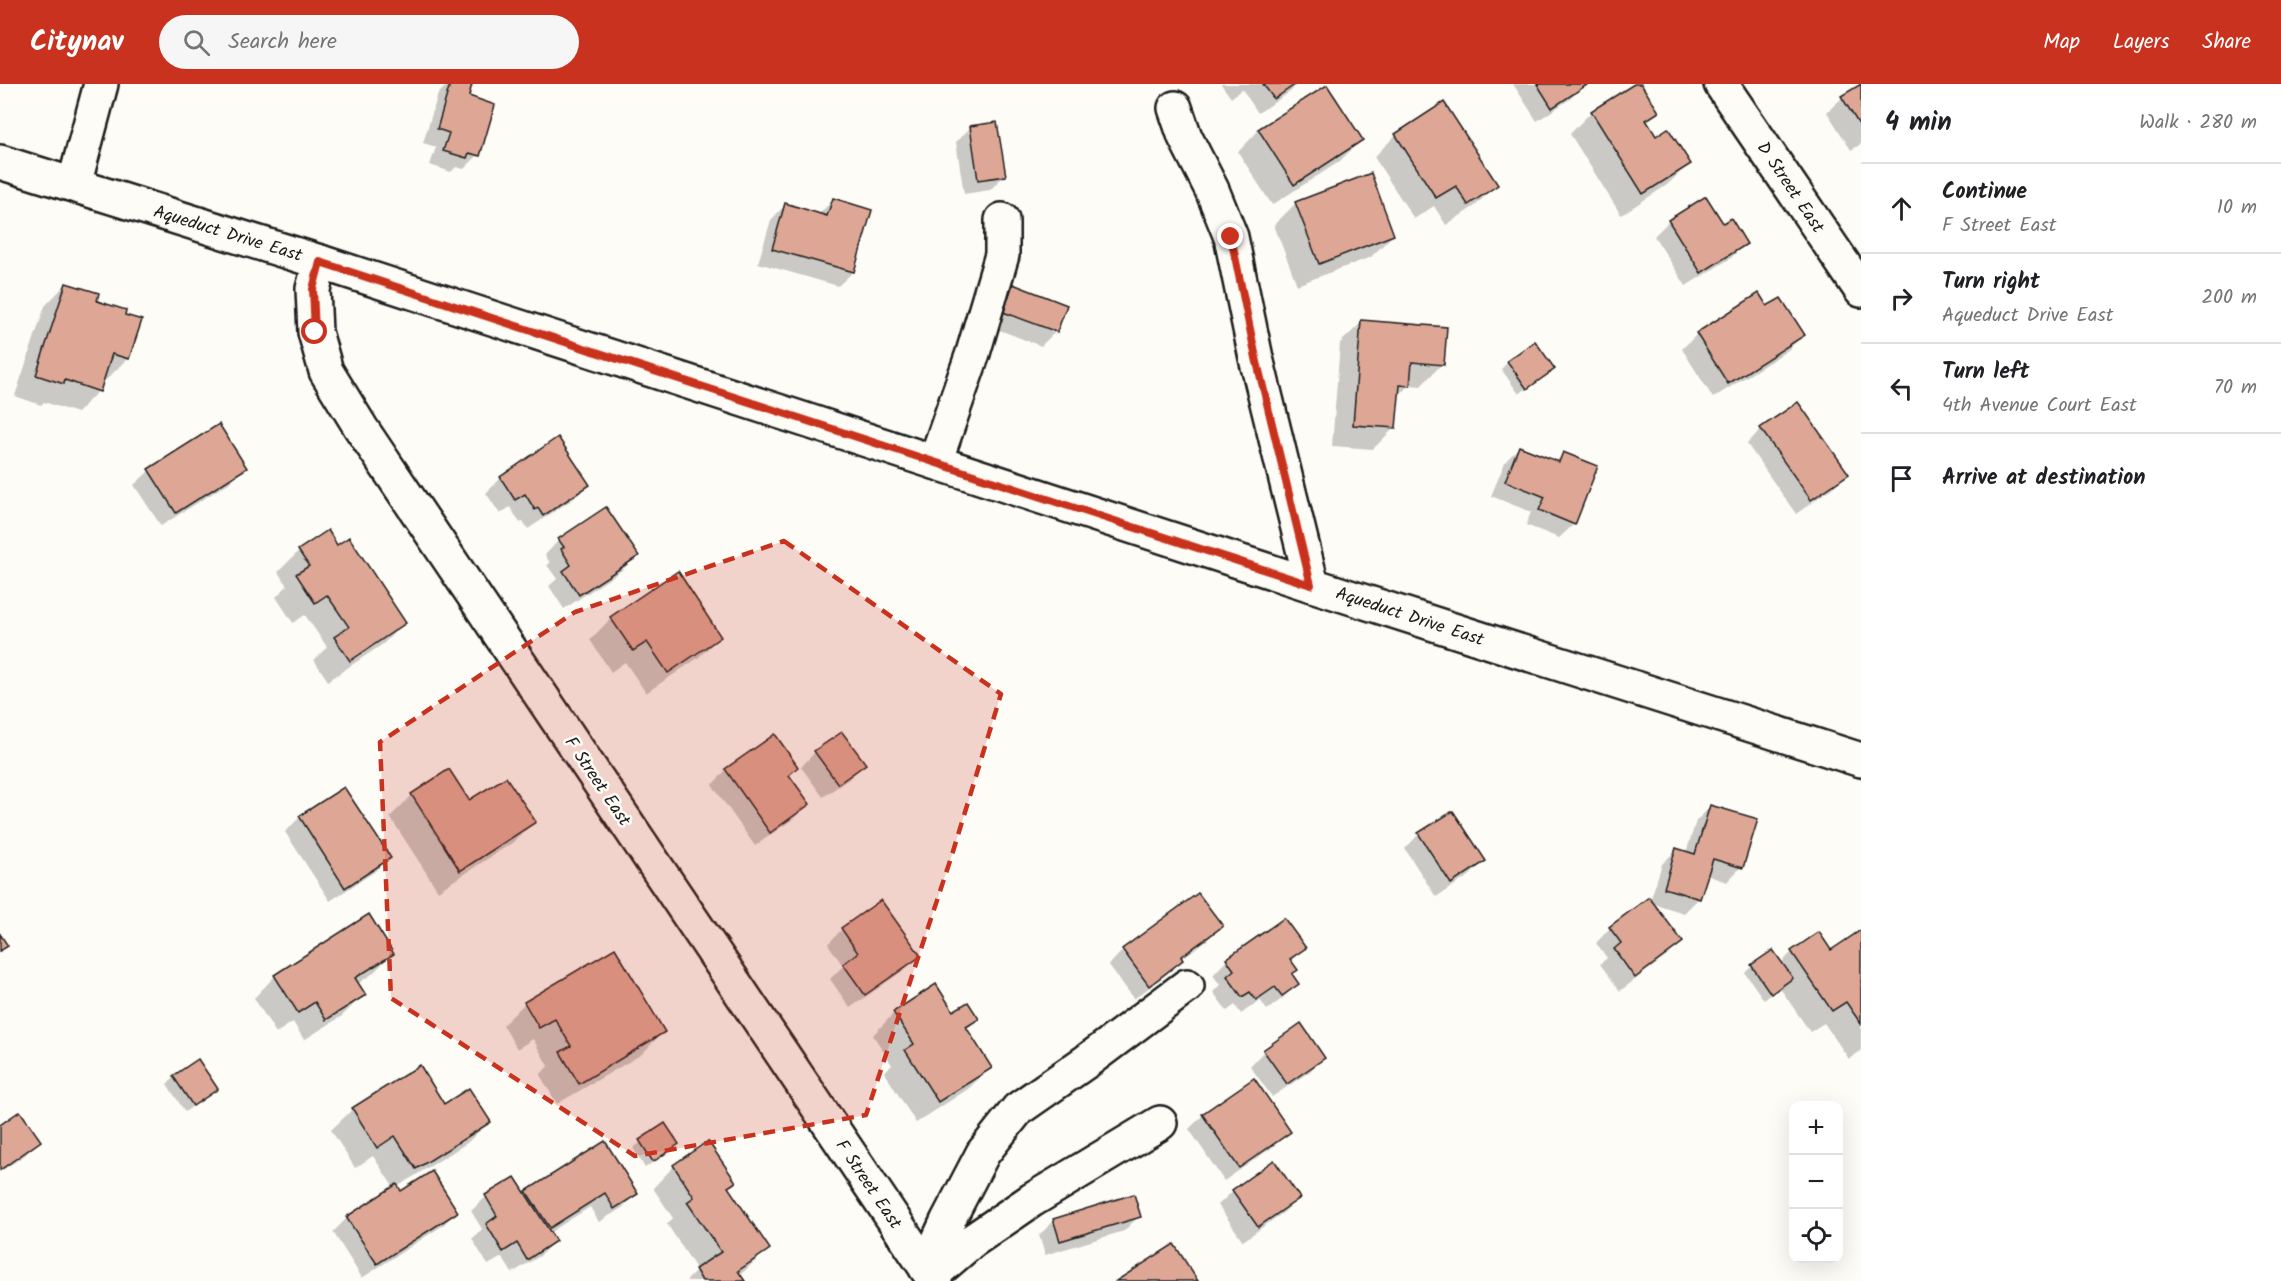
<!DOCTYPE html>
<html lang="en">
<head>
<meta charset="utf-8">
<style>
	body { margin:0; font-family:Kalam,sans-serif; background:#f6f6f6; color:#202124 }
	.controls { position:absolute; right:18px; bottom:18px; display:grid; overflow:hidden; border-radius:12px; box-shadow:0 6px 24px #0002 }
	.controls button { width:54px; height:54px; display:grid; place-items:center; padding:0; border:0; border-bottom:2px solid #e0e0e0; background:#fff; color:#202124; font:30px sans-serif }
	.stop { position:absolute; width:18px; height:18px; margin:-14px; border:4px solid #c8321e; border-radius:50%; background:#fff }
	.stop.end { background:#c8321e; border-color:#fff; box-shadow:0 2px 6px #0008 }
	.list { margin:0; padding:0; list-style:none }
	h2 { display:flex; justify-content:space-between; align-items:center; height:78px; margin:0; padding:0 24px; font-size:26px }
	h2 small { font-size:20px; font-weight:400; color:#757577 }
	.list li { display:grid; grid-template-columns:39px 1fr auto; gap:18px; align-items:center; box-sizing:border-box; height:90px; padding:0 24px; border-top:2px solid #e0e0e0 }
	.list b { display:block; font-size:22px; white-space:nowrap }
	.list p { margin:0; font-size:20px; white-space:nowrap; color:#757577 }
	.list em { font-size:20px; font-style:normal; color:#757577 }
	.icon { flex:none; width:33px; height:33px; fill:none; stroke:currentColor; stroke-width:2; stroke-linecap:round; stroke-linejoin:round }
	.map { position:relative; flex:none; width:1861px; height:1197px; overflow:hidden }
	header { display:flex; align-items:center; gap:36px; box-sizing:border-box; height:84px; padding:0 30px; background:#c8321e; color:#fff }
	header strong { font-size:28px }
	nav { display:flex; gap:33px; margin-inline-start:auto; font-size:21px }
	.search { width:420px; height:54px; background:#f6f6f6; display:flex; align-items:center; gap:15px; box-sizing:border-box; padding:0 21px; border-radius:33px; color:#757577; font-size:22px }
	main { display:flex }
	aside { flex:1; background:#fff }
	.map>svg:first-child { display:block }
	.shadow { fill:#0003 }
	.building { fill:#dea795; stroke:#1c1c1c; stroke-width:1.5 }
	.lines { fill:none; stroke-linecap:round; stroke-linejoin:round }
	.minor-casing { stroke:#1c1c1c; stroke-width:38 }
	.minor { stroke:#fdfcf7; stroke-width:33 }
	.route { stroke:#c8321e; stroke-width:8 }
	.marked { fill:#c8321e; fill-opacity:0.2; stroke:#c8321e; stroke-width:4.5; stroke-dasharray:12 8; stroke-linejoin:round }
	.labels { text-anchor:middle; stroke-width:5; stroke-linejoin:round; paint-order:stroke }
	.street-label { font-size:18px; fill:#1c1c1c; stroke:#fdfcf7 }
</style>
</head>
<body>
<header>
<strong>Citynav</strong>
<div class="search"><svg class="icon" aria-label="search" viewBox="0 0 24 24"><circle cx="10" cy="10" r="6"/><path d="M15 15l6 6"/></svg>Search here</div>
<nav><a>Map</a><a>Layers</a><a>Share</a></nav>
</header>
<main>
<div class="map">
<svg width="1861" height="1197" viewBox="0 0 1861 1197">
	<rect width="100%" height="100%" fill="#fdfcf7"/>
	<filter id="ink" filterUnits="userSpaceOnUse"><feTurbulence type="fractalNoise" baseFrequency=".0167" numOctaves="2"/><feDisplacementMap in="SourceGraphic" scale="12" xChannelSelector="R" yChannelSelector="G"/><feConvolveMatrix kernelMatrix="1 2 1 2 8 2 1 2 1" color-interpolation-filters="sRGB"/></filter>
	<g filter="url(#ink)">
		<g class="shadow">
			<path d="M448,0H466L467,13L478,71L464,85L456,83L451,88L430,81L436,63L423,59L438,10Z"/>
			<path d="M1221,0H1297L1290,8L1258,29L1242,5L1231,14Z"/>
			<path d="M1513,0H1585V1L1570,15L1537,37Z"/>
			<path d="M1636,0H1639L1657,28L1646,39L1656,54L1689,80L1667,101L1621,131L1570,50L1591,28Z"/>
			<path d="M1861,1V60L1851,66L1827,28L1842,14Z"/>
			<path d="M996,39L1005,91L990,106L964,110L956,58L970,44Z"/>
			<path d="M1259,46L1361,56L1339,78L1272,121L1238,68Z"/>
			<path d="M1396,51L1496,101L1475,122L1446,141L1434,122L1414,135L1374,73Z"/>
			<path d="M1706,114L1723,141L1745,159L1731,174L1686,202L1654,152L1669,137Z"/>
			<path d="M833,116L853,188L838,202L758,179L771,136L785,121L818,131Z"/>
			<path d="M1296,119L1393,151L1371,173L1297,201L1274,141Z"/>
			<path d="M66,200L95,218L128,274L106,296L102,295L98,307L77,329L44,318L41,321L15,312L45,222Z"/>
			<path d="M1013,202L1065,222L1056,247L1041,262L989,242L999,216Z"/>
			<path d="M1758,211L1767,224L1803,251L1788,266L1713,314L1682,265L1697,250Z"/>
			<path d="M1362,238L1442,280L1421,302L1409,301L1397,313L1395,343L1373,365L1332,362L1340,259Z"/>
			<path d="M1508,278L1553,285L1519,310L1501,285Z"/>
			<path d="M218,342L245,383L230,398L161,442L134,401L149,387Z"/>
			<path d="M1761,345L1847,389L1832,404L1796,430L1747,360Z"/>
			<path d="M558,356L588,401L573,415L528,445L523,437L520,439L510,423L500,430L486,409L501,394Z"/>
			<path d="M1519,363L1555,378L1564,370L1574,440L1559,454L1526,441L1531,428L1491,412L1505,378Z"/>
			<path d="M559,456L637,472L622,486L564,525L549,502L557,495L547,481L550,479L545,471Z"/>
			<path d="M337,463L404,539L383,560L328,597L314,576L327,563L305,531L293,539L276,513L287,502L278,488L299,467Z"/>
			<path d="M611,534L720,553L698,574L646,609L625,578L611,588L590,556Z"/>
			<path d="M815,668L864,680L849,695L823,713L801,683Z"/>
			<path d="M726,686L788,692L808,720L793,735L755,762L712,701Z"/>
			<path d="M449,687L469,718L534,738L512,759L438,807L390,733L412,711Z"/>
			<path d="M344,705L389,774L374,788L330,817L285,748L300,733Z"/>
			<path d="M1711,722L1741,783L1727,798L1706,791L1699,814L1684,829L1652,819L1681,858L1667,872L1620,907L1600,880L1607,874L1596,859L1610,844L1650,817L1662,780L1676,766L1686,769L1696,737Z"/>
			<path d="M1419,750L1484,777L1469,792L1436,813L1405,765Z"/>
			<path d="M1221,842L1207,856L1181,875L1167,890L1134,915L1109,881L1123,866Z"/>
			<path d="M842,845L919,871L904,886L850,924L830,895L843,882L828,860Z"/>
			<path d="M1861,848V967L1849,975L1824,939L1810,948L1780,904L1764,916L1745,889L1752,882L1781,879L1792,868H1831Z"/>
			<path d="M1304,863L1290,878L1291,891L1297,900L1283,914L1267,926L1260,916L1241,930L1235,921L1227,927L1213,908L1220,901L1213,891L1227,876Z"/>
			<path d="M615,866L663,948L642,970L557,1020L540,991L548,982L533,955L517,965L503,941L525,919Z"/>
			<path d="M392,870L371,891L357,900L364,910L342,932L304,956L293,938L276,949L254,914L275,892Z"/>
			<path d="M894,929H953L977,935L966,946L990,984L968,1005L916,1039L884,988L892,981L873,951Z"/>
			<path d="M1264,967L1323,974L1309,988L1272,1013L1250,982Z"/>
			<path d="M174,993L216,1005L185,1028L167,1000Z"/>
			<path d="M444,1022L489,1038L467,1059L397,1103L401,1109L456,1128L442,1142L362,1194L333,1148L347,1134L394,1104L373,1072L355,1084L331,1046L353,1025Z"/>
			<path d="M1203,1031L1289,1048L1274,1062L1224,1097L1189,1045Z"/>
			<path d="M665,1041L677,1060L645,1084L633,1064Z"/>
			<path d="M0,1043L39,1056L25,1071L0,1088Z"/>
			<path d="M674,1082L734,1098L727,1105L768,1165L739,1192L743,1197H686L697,1186L667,1140L673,1134L653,1104Z"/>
			<path d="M514,1095L524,1111L527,1108L636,1109L622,1124L599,1138L590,1123L549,1149L554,1157L540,1172L512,1189L502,1173L488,1181L472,1155L482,1145L471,1127L486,1113Z"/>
			<path d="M1233,1107L1298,1114L1284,1128L1243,1157L1218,1121Z"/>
			<path d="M1139,1132L1124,1147L1045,1171L1039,1151L1054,1137Z"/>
		</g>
		<g class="building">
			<path d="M450,0H472L469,12L495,21L480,72L469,69L467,74L443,67L449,49L437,45Z"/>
			<path d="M1263,0H1296L1274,15Z"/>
			<path d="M1537,0H1586L1587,1L1552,24Z"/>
			<path d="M1634,0H1641L1659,28L1646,36L1656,52L1668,44L1691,80L1643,110L1591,27Z"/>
			<path d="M1861,0V44L1841,12Z"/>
			<path d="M1327,1L1363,56L1294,101L1258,45Z"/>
			<path d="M1444,18L1498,101L1468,121L1456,102L1436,114L1395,50Z"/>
			<path d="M997,38L1006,92L978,96L970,42Z"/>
			<path d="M1371,89L1394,151L1319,180L1295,118Z"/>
			<path d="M1706,112L1723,139L1731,134L1747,160L1701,189L1668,136Z"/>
			<path d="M833,114L872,126L854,188L772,165L785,119L827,132Z"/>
			<path d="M66,199L99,209L97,217L126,226L125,231L142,236L129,275L112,270L100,308L65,296L64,300L36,291Z"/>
			<path d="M1013,200L1067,221L1057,248L1003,228Z"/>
			<path d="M1759,209L1767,222L1781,214L1805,251L1728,300L1696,249Z"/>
			<path d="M1361,236L1447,243L1444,281L1412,278L1410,302L1400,301L1396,344L1353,341Z"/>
			<path d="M1535,257L1555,285L1527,305L1507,277Z"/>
			<path d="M1798,318L1849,390L1811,416L1760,344Z"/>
			<path d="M219,340L247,384L176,429L148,385Z"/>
			<path d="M558,353L590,401L543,432L538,424L535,426L525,410L515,416L500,393Z"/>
			<path d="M1519,362L1559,378L1563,368L1598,382L1575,441L1539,426L1545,413L1505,397Z"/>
			<path d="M606,423L639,472L579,511L563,487L571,481L561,465L564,463L558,455Z"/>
			<path d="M328,446L337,461L349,453L406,539L350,577L334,553L349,543L327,511L315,519L296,490L309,482L298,466Z"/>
			<path d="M678,487L721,553L668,589L647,558L633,567L610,533Z"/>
			<path d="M842,648L866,680L838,700L814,667Z"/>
			<path d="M775,650L798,683L789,691L810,720L770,749L725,685Z"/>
			<path d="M449,685L469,716L506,693L536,738L460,787L411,710Z"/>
			<path d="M344,703L391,774L345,804L299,732Z"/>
			<path d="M1710,721L1758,735L1743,784L1713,775L1700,815L1664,804L1676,764L1695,770Z"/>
			<path d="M1453,727L1486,777L1451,800L1418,749Z"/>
			<path d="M1198,809L1223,842L1181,873L1183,876L1149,902L1122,865Z"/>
			<path d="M1649,813L1683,858L1635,894L1614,865L1621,859L1609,843Z"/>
			<path d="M881,816L921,872L865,911L843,880L858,869L841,844Z"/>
			<path d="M369,830L394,870L355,894L366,911L326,936L315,918L298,929L274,891Z"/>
			<path d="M1284,834L1306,864L1290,875L1298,886L1292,890L1299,900L1282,912L1275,903L1256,916L1250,908L1242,913L1227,892L1234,886L1226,875Z"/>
			<path d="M1861,846V940L1846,918L1832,927L1791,867L1819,848L1831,866Z"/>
			<path d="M0,850L8,862L0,867Z"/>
			<path d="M615,864L665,948L579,1000L560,968L571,962L555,935L539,944L524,918Z"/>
			<path d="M1773,866L1793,894L1771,910L1751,881Z"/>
			<path d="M936,900L953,927L968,918L979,935L966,943L992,984L938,1018L905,966L914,960L893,928Z"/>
			<path d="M1301,939L1325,974L1287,1000L1263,966Z"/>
			<path d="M198,975L218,1005L193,1022L173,992Z"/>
			<path d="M420,981L444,1020L469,1004L491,1038L416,1085L395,1052L377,1064L352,1024Z"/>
			<path d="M1254,994L1291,1048L1239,1084L1202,1030Z"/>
			<path d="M20,1027L41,1057L0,1086V1041Z"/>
			<path d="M665,1039L679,1060L653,1078L639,1056Z"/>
			<path d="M605,1057L638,1110L614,1125L605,1109L550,1144L526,1107Z"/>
			<path d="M708,1057L736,1098L728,1103L770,1165L738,1187L745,1197H702L695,1185L721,1168L687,1118L694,1113L673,1081Z"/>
			<path d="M1274,1076L1300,1114L1258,1143L1232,1106Z"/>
			<path d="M432,1087L458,1128L377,1180L346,1133L397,1100L401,1107Z"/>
			<path d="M515,1093L556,1157L527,1176L517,1159L503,1168L486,1140L497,1132L485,1111Z"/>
			<path d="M1134,1110L1141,1133L1060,1157L1053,1135Z"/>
			<path d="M1174,1160L1198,1197H1116Z"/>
		</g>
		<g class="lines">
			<defs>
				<g id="minor">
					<path d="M1721,0L1861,206"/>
					<path d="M1175,24L1185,53L1212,106L1231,153L1256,274L1312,501"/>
					<path d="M0,78L320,178L1312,501L1861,676"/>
					<path d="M74,101L101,0"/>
					<path d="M320,178L313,205L315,248L326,287L361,344L935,1197"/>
					<path d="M935,378L973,269L1002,171V136"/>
					<path d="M926,1184L947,1138L983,1069L1018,1025L1087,977L1187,902"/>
					<path d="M931,1192L972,1157L1032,1116L1160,1039"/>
				</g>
			</defs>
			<use href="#minor" class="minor-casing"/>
			<use href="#minor" class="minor"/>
		</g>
	</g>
	<g class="lines" filter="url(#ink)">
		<path class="route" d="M315,248L313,205L320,178L1311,501L1256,274L1231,153"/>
	</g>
	<path class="marked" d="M784,457L1001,610L951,774L866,1031L635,1072L391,914L380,658L575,528Z"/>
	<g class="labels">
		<g class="street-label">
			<text transform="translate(1791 103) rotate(56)" y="6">D Street East</text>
			<text transform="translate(228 149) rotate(17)" y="6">Aqueduct Drive East</text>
			<text transform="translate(1410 532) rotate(18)" y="6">Aqueduct Drive East</text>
			<text transform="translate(598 697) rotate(56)" y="6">F Street East</text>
			<text transform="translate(869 1100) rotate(56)" y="6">F Street East</text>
		</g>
	</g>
</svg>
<div class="controls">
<button>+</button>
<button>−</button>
<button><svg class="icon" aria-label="locate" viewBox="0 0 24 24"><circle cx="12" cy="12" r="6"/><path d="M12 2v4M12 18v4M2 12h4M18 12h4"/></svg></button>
</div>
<div class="stop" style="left:315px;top:248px"></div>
<div class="stop end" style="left:1231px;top:153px"></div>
</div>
<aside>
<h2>4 min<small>Walk · 280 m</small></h2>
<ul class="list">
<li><svg class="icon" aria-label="ahead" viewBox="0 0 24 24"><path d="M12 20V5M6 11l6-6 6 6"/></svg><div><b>Continue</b><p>F Street East</p></div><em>10 m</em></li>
<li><svg class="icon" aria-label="right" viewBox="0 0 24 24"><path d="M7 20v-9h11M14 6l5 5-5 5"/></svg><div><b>Turn right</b><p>Aqueduct Drive East</p></div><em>200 m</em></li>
<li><svg class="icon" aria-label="left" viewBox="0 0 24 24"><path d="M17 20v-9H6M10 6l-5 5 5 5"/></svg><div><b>Turn left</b><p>4th Avenue Court East</p></div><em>70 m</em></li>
<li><svg class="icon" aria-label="arrive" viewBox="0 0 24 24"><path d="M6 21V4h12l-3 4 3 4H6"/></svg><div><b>Arrive at destination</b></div></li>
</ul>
</aside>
</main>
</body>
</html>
